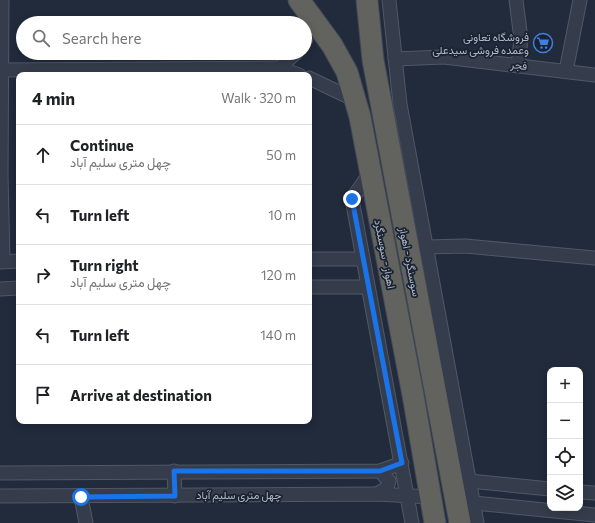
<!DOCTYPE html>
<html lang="en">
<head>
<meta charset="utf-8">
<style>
	body { margin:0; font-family:Commissioner,Vazirmatn,sans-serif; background:#f6f6f6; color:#202124 }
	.controls { position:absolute; right:12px; bottom:12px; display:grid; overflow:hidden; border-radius:8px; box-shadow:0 2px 10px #0003 }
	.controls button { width:36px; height:36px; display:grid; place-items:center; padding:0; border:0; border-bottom:1px solid #e0e0e0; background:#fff; color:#202124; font:20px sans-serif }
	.stop { position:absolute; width:12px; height:12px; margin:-9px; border:3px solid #1a73e8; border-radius:50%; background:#fff }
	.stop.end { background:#1a73e8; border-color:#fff; box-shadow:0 1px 4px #0008 }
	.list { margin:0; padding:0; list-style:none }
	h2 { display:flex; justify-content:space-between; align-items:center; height:52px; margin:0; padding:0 16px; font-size:17px }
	h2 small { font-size:13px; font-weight:400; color:#757577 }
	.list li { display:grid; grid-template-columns:26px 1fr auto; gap:12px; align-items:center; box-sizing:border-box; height:60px; padding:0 16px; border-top:1px solid #e0e0e0 }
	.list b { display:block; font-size:15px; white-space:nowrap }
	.list p { margin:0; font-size:13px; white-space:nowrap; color:#757577 }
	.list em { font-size:13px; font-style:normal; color:#757577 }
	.icon { flex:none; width:22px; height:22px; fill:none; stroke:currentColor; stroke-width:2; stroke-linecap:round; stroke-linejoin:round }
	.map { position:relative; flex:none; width:595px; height:523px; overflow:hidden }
	.search { position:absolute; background:#fff; box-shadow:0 2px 10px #0003; left:16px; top:16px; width:296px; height:44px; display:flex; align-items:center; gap:10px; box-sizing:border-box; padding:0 14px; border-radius:22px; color:#757577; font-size:15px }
	.panel { position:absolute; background:#fff; box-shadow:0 2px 10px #0003; left:16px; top:72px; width:296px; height:352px; border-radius:8px }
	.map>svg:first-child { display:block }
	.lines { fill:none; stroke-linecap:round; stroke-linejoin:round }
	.minor-casing { stroke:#505867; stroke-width:15 }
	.trunk-casing { stroke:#404857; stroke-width:23 }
	.minor { stroke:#353d4c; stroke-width:13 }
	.trunk { stroke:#62625e; stroke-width:21 }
	.route { stroke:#1a73e8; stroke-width:5 }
	.labels { text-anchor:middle; stroke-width:3.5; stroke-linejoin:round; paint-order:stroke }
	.poi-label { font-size:11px; fill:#b0b8c8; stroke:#1a2331; text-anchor:end }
	.street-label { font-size:11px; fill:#b0b8c8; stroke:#1a2331 }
</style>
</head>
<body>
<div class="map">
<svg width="595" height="523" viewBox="0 0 595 523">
	<rect width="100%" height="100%" fill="#212b3c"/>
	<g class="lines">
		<defs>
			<g id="minor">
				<path d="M2,0L1,175L3,261"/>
				<path d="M389,0L400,104L477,523"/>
				<path d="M516,0L521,39L518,65"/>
				<path d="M305,41L313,19"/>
				<path d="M395,59L444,57L595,75"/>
				<path d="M279,68L296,53"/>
				<path d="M0,70L279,68L299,75"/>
				<path d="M566,71L580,0"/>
				<path d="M309,78L355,100"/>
				<path d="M370,173L352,199L412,523"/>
				<path d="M426,247L465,246L595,258"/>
				<path d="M309,259H363"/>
				<path d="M0,262L19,261"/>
				<path d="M309,287H368"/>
				<path d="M0,289L19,288"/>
				<path d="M174,471L175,496"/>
				<path d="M0,473L380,471L402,463"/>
				<path d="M469,481L550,489"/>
				<path d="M580,492L595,493"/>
				<path d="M377,494L387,488L389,481L380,471"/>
				<path d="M0,496L377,494L430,497"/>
				<path d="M81,497L86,523"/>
				<path d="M474,503L595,515"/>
			</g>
			<g id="trunk">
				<path d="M299,0L332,45L347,72L360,117L413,395L435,523"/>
				<path d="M367,0L373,60L460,523"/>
			</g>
		</defs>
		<use href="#minor" class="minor-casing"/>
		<use href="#trunk" class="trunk-casing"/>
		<use href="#minor" class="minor"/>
		<use href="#trunk" class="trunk"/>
	</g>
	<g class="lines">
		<path class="route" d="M81,497L175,496L174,471H380L402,463L352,199"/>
	</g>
	<defs>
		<symbol id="supermarket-ring" viewBox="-11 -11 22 22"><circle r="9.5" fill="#1a2331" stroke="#3f7fe0" stroke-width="1.5"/><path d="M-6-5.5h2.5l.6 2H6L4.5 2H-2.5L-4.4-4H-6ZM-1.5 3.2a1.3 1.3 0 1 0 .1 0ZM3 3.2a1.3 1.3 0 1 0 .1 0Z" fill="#3f7fe0"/></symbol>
	</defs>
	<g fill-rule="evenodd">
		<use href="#supermarket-ring" x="532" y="32" width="22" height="22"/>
	</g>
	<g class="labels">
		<g class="poi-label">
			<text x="529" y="41">فروشگاه تعاونی<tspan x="529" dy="13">وعمده فروشی سیدعلی</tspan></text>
		</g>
		<g class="street-label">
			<text transform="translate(519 65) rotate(7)" y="4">فجر</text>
			<text transform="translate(385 254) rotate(79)" y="4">اهواز - سوسنگرد</text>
			<text transform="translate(410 262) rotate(79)" y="4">سوسنگرد - اهواز</text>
			<text x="239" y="499">چهل متری سلیم آباد</text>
		</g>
	</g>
</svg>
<div class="controls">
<button>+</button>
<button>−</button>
<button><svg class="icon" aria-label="locate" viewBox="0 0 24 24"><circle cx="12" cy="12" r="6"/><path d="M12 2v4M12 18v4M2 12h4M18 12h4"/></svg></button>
<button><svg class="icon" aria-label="layers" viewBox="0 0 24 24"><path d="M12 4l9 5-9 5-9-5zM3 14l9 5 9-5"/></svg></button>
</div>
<div class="stop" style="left:81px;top:497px"></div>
<div class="stop end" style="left:352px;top:199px"></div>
<div class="search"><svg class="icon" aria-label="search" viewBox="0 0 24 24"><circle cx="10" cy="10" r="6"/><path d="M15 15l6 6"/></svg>Search here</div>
<section class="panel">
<h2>4 min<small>Walk · 320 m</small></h2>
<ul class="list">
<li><svg class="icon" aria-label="ahead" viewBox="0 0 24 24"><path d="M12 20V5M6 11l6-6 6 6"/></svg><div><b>Continue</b><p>چهل متری سلیم آباد</p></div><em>50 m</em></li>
<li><svg class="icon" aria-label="left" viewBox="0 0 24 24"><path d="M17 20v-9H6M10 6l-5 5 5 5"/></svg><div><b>Turn left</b></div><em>10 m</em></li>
<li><svg class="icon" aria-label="right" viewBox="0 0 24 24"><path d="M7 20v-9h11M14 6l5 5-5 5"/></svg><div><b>Turn right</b><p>چهل متری سلیم آباد</p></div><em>120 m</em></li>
<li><svg class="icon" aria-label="left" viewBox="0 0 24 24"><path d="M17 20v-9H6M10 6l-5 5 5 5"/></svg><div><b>Turn left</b></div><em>140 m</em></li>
<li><svg class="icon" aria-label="arrive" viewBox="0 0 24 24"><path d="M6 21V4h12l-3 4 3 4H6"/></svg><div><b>Arrive at destination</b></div></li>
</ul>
</section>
</div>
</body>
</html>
